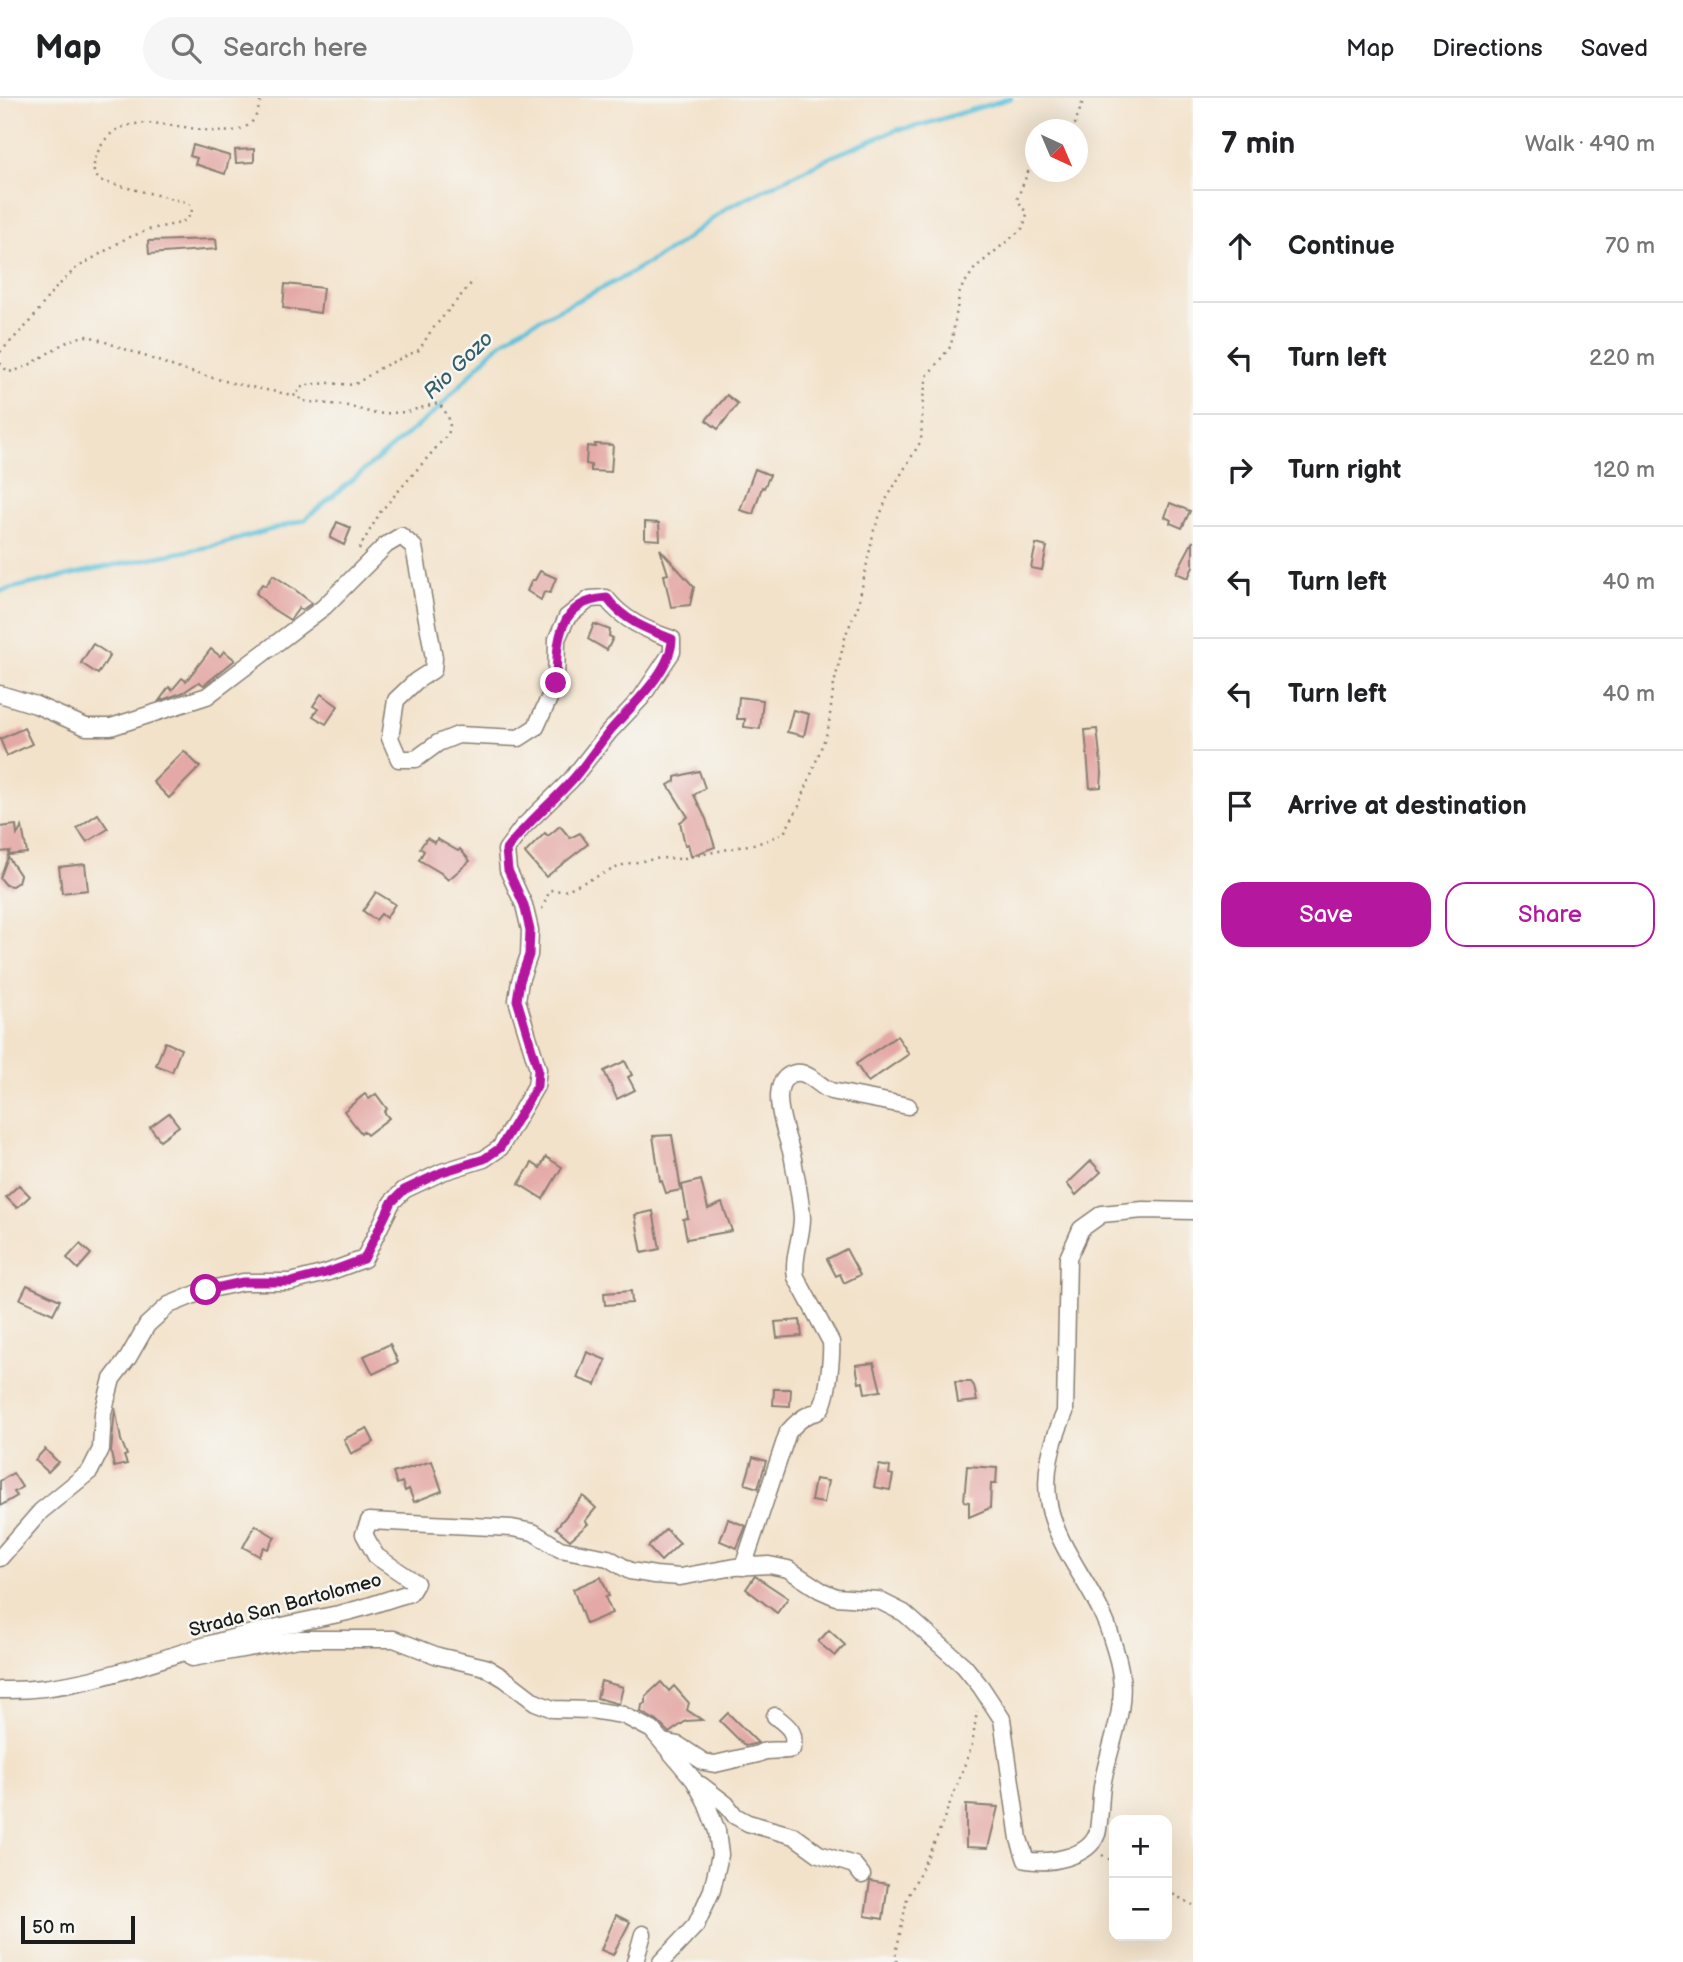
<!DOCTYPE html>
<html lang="en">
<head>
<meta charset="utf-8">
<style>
	body { margin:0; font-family:"Balsamiq Sans",sans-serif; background:#f6f6f6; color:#202124 }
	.controls { position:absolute; right:21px; bottom:21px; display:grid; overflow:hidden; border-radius:14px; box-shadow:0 7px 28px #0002 }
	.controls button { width:63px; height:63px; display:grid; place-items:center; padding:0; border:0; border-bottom:2px solid #e0e0e0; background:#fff; color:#202124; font:35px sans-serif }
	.compass { position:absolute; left:1025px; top:21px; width:63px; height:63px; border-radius:50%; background:#fff; box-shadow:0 7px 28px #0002; rotate:136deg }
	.scale { position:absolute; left:21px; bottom:18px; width:114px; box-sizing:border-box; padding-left:7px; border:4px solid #1c1c1c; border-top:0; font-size:19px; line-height:24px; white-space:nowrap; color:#1c1c1c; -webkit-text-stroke:5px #f6f6f2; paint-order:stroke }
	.stop { position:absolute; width:21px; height:21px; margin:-16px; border:5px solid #b5179e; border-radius:50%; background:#fff }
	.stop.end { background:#b5179e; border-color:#fff; box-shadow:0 2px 7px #0008 }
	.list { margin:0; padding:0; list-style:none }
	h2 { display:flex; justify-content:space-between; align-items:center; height:91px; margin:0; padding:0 28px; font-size:30px }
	h2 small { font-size:23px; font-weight:400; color:#757577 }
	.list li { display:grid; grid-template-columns:46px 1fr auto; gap:21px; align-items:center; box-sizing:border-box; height:112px; padding:0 28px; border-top:2px solid #e0e0e0 }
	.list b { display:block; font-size:26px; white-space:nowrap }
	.list em { font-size:23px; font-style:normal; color:#757577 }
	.actions { display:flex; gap:14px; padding:21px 28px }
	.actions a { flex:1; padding:16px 0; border:2px solid #b5179e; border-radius:21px; text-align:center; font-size:24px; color:#b5179e }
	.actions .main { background:#b5179e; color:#fff }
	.icon { flex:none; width:38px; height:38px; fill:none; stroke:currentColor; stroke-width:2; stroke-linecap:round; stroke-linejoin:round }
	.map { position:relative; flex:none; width:1193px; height:1864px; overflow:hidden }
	header { display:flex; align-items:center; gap:42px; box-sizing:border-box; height:98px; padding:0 35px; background:#fff; border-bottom:2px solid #e0e0e0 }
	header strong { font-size:33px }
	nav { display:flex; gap:38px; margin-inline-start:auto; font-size:24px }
	.search { width:490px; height:63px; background:#f6f6f6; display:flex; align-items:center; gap:18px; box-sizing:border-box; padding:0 24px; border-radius:38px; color:#757577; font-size:26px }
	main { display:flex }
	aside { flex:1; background:#fff }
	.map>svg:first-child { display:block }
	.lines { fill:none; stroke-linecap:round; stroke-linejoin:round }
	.stream { stroke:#5cc1da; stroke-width:4.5 }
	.building { fill:#e4a9a6 }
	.minor-casing { stroke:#887f73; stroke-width:19 }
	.path { stroke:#887f73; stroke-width:2.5; stroke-dasharray:2 5; stroke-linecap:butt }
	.minor { stroke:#fff; stroke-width:16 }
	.route { stroke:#b5179e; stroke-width:9 }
	.labels { text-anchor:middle; stroke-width:5; stroke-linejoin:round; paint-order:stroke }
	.street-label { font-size:19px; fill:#1c1c1c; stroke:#f6f6f2 }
	.water-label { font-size:21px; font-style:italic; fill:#365e68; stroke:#f6f6f2 }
</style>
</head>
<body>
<header>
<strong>Map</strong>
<div class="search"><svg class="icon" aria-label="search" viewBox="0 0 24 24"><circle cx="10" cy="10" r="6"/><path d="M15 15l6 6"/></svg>Search here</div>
<nav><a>Map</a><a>Directions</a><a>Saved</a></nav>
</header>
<main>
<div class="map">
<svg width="1193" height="1864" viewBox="0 0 1193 1864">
	<rect width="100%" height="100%" fill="#f6f6f2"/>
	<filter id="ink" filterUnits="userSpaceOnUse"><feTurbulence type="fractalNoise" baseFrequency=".0143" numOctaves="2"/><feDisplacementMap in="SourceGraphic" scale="14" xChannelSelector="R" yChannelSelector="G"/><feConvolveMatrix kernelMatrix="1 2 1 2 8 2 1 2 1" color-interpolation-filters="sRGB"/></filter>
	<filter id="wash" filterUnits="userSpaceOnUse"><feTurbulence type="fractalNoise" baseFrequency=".00686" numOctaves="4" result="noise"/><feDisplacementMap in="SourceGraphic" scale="28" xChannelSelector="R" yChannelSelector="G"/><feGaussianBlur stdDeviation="1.57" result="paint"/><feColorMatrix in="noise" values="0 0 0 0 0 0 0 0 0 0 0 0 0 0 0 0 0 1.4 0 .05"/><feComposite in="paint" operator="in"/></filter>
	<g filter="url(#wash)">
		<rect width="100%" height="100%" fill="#f3e2ca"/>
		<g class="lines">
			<path class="stream" d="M0,493L105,469L218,447L304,422L438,311L494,251L520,231L624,179L675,149L728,109L831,59L896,32L918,28L1011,0"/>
		</g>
		<g id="blocks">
			<g class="building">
				<path d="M193,47L230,58L225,76L195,66L197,60L190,58Z"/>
				<path d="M254,51V64L236,65L235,52Z"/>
				<path d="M216,141L217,151L149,156L148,143Z"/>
				<path d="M285,186L323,190L320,215L283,210Z"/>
				<path d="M727,297L738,306L718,331L706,322Z"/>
				<path d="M595,346L613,347L611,374L591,373V367L586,366L587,348L595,349Z"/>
				<path d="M755,371L770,377L764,390L762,389L753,416L740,412Z"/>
				<path d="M1170,405L1190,413L1182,430L1170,425L1171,422L1165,419Z"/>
				<path d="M337,424L351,430L344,447L330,440Z"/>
				<path d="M645,424L659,425L660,442L645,441Z"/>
				<path d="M1193,443V469L1188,480L1176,475Z"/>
				<path d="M1036,446L1047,449L1042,472L1031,470Z"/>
				<path d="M660,451L694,489L690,507L671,509L664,477L668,476Z"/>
				<path d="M540,473L556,480L550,495L544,494L541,502L527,493L532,482H535Z"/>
				<path d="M273,477L294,491L312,505L302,512L299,510L290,522L271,510L256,495L262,486L266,488Z"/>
				<path d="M594,526L610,532L609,538L613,540L607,552L588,541Z"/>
				<path d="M93,546L110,557L98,576L81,565Z"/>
				<path d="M211,551L220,558L224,553L235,562L204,587L199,584L184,594L159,603L169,589L172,592L182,580L186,583Z"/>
				<path d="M321,596L338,608L326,626L313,618L318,611L313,608Z"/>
				<path d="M739,599L763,602L760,631L744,629L745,621H737Z"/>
				<path d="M793,612L809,616L804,638L787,634Z"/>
				<path d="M24,630L32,646L7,658L0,641Z"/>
				<path d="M1097,631L1102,675L1101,689L1090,690L1085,632Z"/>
				<path d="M184,653L200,669L169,700L153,684Z"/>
				<path d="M699,673L705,690L694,697L706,721L715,749L691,758L688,746L685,747L680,724L688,719L668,687L675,683V679Z"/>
				<path d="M98,716L108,731L87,744L77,730Z"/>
				<path d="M16,727L17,737L22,729L27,755L8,757L10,753L0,754V729Z"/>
				<path d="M560,728L570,740L580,735L588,746L546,779L525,755L545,735L548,738Z"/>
				<path d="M427,740L435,745L437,741L458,753L460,751L470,763L448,782L441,775L419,762L424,753L420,750Z"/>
				<path d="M8,759L20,777L18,784L12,788L6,787L0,780Z"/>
				<path d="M85,766L88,792L62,795L59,769Z"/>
				<path d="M376,794L395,806L386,820L381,816L376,822L363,813Z"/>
				<path d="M897,938L909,956L868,984L856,966Z"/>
				<path d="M165,944L181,951L172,974L156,967Z"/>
				<path d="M625,963L632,977L628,979L635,992L617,1001L604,973Z"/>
				<path d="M365,996L369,1001L376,996L387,1011L384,1014L389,1020L367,1037L363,1033L361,1035L344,1013Z"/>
				<path d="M169,1015L179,1028L160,1042L150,1029Z"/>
				<path d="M672,1037L681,1092L666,1095L662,1083H660L653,1038Z"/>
				<path d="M546,1059L562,1069L543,1101L519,1086L532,1065L540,1070Z"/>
				<path d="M1091,1063L1101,1074L1076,1097L1067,1086Z"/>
				<path d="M701,1082L708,1111L722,1105L732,1133L687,1141L683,1121L688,1120L682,1087Z"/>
				<path d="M19,1087L30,1098L17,1110L6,1099Z"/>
				<path d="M653,1113L660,1151L642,1155L635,1117Z"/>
				<path d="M80,1146L91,1156L78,1171L67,1160Z"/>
				<path d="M846,1151L860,1177L844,1185L840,1176L836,1178L827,1161Z"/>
				<path d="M27,1187L60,1202L53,1216L20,1201Z"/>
				<path d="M631,1193L632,1205L605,1207L604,1195Z"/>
				<path d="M800,1222L802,1238L777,1240L775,1224Z"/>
				<path d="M390,1246L398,1264L373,1276L364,1258Z"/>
				<path d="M587,1254L606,1262L596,1287L577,1280Z"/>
				<path d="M874,1265L881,1293L865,1295L863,1284L859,1285L856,1267Z"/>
				<path d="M955,1284H971L974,1288L977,1303L958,1305Z"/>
				<path d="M774,1291H791L790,1308L773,1307Z"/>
				<path d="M115,1310L121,1342L127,1357L124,1358L127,1366L114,1369L111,1355Z"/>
				<path d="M367,1330L374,1344L351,1356L344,1341Z"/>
				<path d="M45,1351L58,1364L48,1374L35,1362Z"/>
				<path d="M753,1359L766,1363L758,1390L745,1386Z"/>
				<path d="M432,1363L442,1393L414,1404L409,1391L405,1393L402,1384L397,1386L393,1375Z"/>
				<path d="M879,1367L890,1369L889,1376L893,1377L890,1392L874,1389Z"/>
				<path d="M967,1368L997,1370L996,1386H991L990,1410L969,1419V1404L964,1403Z"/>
				<path d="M13,1375L22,1389L14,1394L17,1398L0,1408V1383Z"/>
				<path d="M815,1381L828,1383L824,1405L811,1403Z"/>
				<path d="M583,1398L596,1410L585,1423L588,1426L570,1442L556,1430Z"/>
				<path d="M728,1421L746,1428L737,1450L720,1443Z"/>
				<path d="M255,1427L275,1439L268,1451L264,1449L259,1458L243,1449Z"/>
				<path d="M666,1431L680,1445L661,1463L648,1449Z"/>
				<path d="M755,1478L788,1500L777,1515L746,1491Z"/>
				<path d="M601,1479L609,1498L605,1499L612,1515L586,1526L573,1491Z"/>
				<path d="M829,1532L845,1547L835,1558L818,1544Z"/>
				<path d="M601,1583L623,1589L619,1606L597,1600Z"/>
				<path d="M661,1584L669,1593L674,1588L689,1605L687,1612L702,1622L686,1623L669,1635L657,1623L641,1614L642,1607L646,1605V1598Z"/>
				<path d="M728,1615L758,1645L745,1648L720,1623Z"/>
				<path d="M966,1707L998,1709L988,1750L966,1749Z"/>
				<path d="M870,1783L888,1786L883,1821L865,1818Z"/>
				<path d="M616,1817L630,1824L613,1857L601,1852Z"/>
			</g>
		</g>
	</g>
	<g filter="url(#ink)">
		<use href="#blocks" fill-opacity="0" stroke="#887f73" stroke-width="2"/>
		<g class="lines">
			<defs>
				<g id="minor">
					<path d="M0,596L36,607L86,629H111L207,598L324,509L386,447L401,438L414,449L434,560L433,572L416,583L396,602L390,640L399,661H416L438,645L458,637L519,640L536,629L556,585L557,541L567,519L590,501L606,500C623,522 646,532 672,541V554L641,600L609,634L571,682L522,730L506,752L508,772L524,807L530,832L529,857L520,883L517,902L538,971L536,988L500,1050L484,1061L442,1074L404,1092L392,1104L364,1161L326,1175L291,1184H243L206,1192L169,1207L147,1227L128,1260L112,1281L103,1315L101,1351L90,1373L41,1413L0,1460"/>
					<path d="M743,1469L788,1334C794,1327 801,1320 810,1316C816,1314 816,1316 820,1311C828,1304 832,1256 831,1244L796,1179C792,1160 802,1140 802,1120C801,1101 796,1080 793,1061C789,1041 767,992 788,978C805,967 816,987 831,993L908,1008"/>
					<path d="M192,1560L299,1541H394L438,1558L485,1569L505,1581L535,1604L553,1611L591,1612L623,1617L652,1632L694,1682L705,1702L717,1733L720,1757L712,1792L696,1827L661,1864"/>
					<path d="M0,1592C70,1594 136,1569 203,1548C249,1534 296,1525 343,1515C366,1510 388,1501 410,1495L416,1485L376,1458L364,1436L369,1423L512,1430L533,1434L560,1451L608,1460L630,1473L655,1477L680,1479L735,1469L769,1467L788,1471L820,1492L836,1499L878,1502L904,1515L964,1568L981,1589L1002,1621L1019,1741L1026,1762C1047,1766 1088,1760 1097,1736C1100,1728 1100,1700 1102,1689C1107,1653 1126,1615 1121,1579C1120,1567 1116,1554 1112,1542C1099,1494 1059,1456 1049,1407C1043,1374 1052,1344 1065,1314L1068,1160L1081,1131L1102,1116L1143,1112L1193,1113"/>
					<path d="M663,1644L678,1647L704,1664L715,1666L758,1656C769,1649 781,1655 792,1651C797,1634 788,1628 775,1618"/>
					<path d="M701,1687L726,1706L735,1718L748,1725L794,1738L819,1756L854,1767L862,1777"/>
					<path d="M635,1864L643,1836"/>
				</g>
			</defs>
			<use href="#minor" class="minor-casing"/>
			<g class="path">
				<path d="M1070,32L1075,26L1084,0"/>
				<path d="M0,254L31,223L50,196L75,171L125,141L151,131L181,125L191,117L192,111L189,105L100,83L94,75C93,63 96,56 103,45C132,0 215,49 247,28C256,23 259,10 261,0"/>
				<path d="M0,265L8,274C38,270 59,239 89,238L180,271L236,286L297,298"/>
				<path d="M359,451L381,413L448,336C453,323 447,315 438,305L406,314L376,316L348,308L302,303L298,298V291L306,287L329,285L354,287L382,269L419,252L431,233L474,182"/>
				<path d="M542,811L550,792L564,793L625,766L661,760L680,761L763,744L784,735L799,708L828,632L834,586L846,536L858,508L874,432L887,400L921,343L923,300L927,278L951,248L960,192L975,170L1023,130L1027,116L1017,101L1030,69L1036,64"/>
				<path d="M1102,1757L1114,1764"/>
				<path d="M1167,1793L1193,1807"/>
				<path d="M897,1864L895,1860L907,1801L936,1741L959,1682L972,1647L977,1613"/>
			</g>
			<use href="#minor" class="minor"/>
		</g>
	</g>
	<g class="lines" filter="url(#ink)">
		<path class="route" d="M206,1192L243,1184H291L326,1175L364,1161L392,1104L404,1092L442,1074L484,1061L500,1050L537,988L538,971L517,902L520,883L529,857L530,832L524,807L508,772L506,752C527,724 551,706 573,681C586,666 597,649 609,634C629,610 672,573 672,541C646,531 623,522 607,500C556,503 557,546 556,585"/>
	</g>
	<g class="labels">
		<g class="street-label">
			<text transform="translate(285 1506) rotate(-15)" y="7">Strada San Bartolomeo</text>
		</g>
		<g class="water-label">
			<text transform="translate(458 267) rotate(-44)" y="7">Rio Gozo</text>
		</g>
	</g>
</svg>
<div class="controls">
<button>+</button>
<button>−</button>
</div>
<svg class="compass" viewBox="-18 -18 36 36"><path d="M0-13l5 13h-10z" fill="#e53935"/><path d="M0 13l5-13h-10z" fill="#757577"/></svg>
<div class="scale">50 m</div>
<div class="stop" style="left:206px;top:1192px"></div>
<div class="stop end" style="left:556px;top:585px"></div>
</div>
<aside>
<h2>7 min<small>Walk · 490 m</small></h2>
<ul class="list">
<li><svg class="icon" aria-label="ahead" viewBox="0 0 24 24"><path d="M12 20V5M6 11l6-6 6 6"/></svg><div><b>Continue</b></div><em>70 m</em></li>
<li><svg class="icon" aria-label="left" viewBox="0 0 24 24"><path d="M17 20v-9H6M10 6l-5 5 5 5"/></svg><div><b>Turn left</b></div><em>220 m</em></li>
<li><svg class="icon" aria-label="right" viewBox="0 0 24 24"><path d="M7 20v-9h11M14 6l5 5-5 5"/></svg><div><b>Turn right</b></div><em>120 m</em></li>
<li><svg class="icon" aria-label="left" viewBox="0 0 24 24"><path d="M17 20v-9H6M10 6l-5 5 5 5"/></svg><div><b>Turn left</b></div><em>40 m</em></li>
<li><svg class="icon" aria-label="left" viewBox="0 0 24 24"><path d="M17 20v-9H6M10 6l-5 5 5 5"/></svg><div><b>Turn left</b></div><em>40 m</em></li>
<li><svg class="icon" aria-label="arrive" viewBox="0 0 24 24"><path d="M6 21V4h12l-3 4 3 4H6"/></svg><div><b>Arrive at destination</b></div></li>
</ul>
<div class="actions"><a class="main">Save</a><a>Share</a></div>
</aside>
</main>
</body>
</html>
